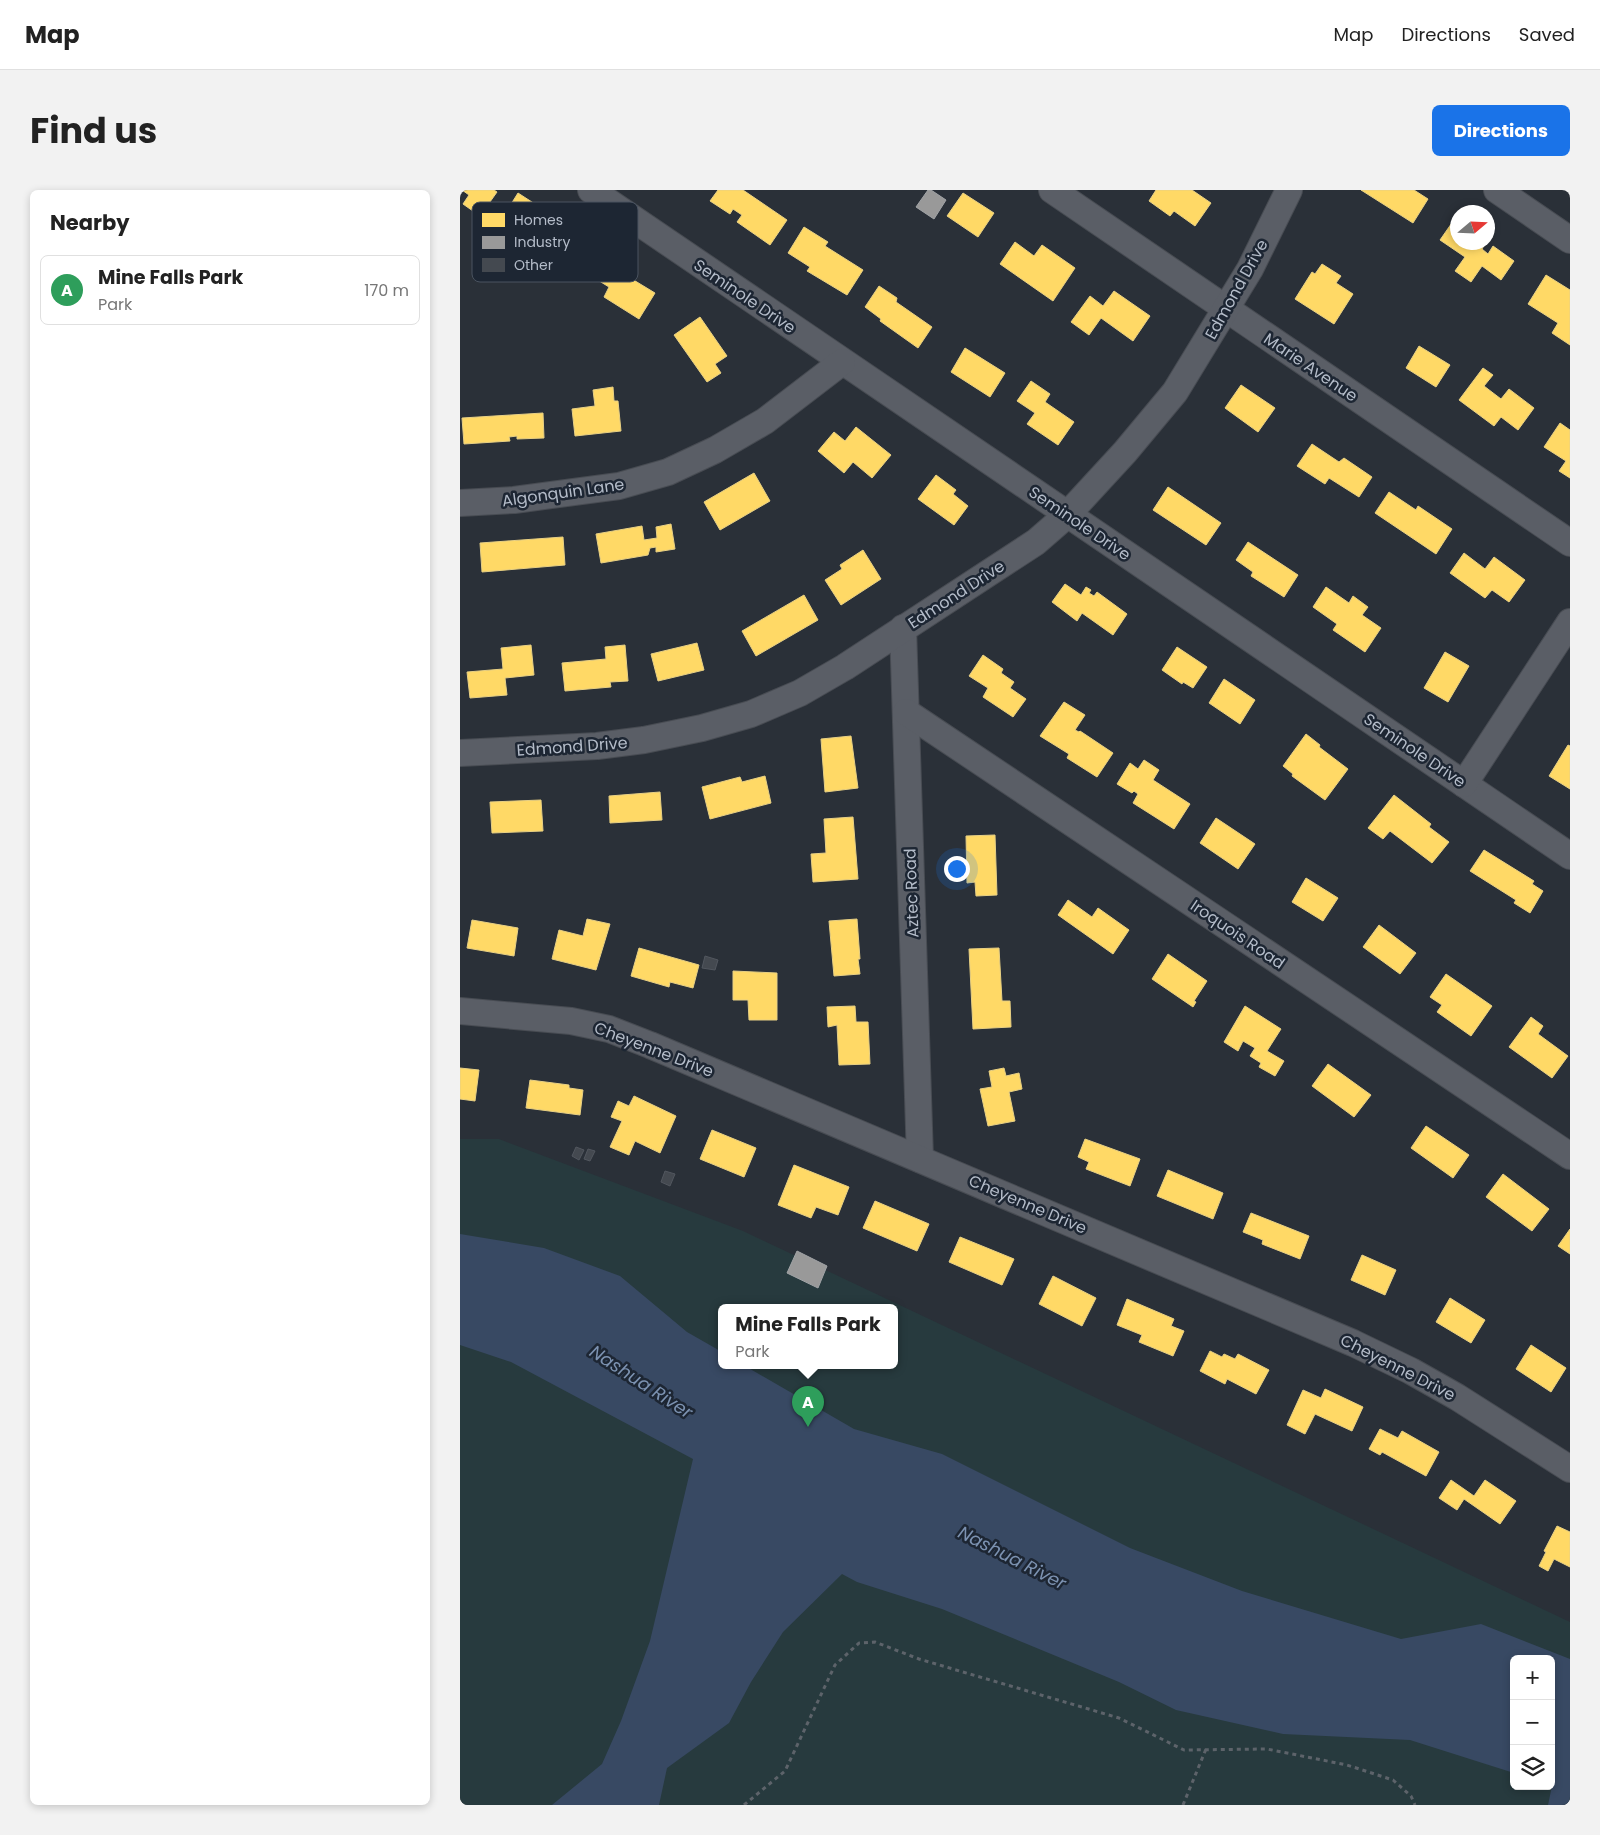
<!DOCTYPE html>
<html lang="en">
<head>
<meta charset="utf-8">
<style>
	body { margin:0; font-family:Poppins,sans-serif; background:#f2f2f2; color:#222 }
	.controls { position:absolute; right:15px; bottom:15px; display:grid; overflow:hidden; border-radius:8px; box-shadow:0 2px 8px #0003 }
	.controls button { width:45px; height:45px; display:grid; place-items:center; padding:0; border:0; border-bottom:1px solid #e0e0e0; background:#fff; color:#222; font:25px sans-serif }
	.compass { position:absolute; left:990px; top:15px; width:45px; height:45px; border-radius:50%; background:#fff; box-shadow:0 2px 8px #0003; rotate:71deg }
	.you { position:absolute; left:496px; top:678px; width:18px; height:18px; margin:-12px; border:4px solid #fff; border-radius:50%; background:#1a73e8; box-shadow:0 0 0 8px #1a73e833 }
	.badge { display:grid; place-items:center; width:32px; height:32px; border-radius:50%; background:#1a73e8; color:#fff; font-size:16px; font-weight:700 }
	.pin { position:absolute; translate:-50% -41px; filter:drop-shadow(0 1px 2px #0008) }
	.pin::after { content:''; position:absolute; top:26px; width:18px; height:15px; background:inherit; clip-path:polygon(0 0,100% 0,50% 100%) }
	.popup { position:absolute; left:258px; top:1114px; width:180px; height:65px; box-sizing:border-box; display:grid; place-content:center; border-radius:8px; background:#fff; filter:drop-shadow(0 1px 4px #0005); font-size:16px; white-space:nowrap; color:#767676 }
	.popup b { font-size:19px; color:#222 }
	.popup::after { content:''; position:absolute; left:50%; top:100%; margin-left:-10px; border:10px solid transparent; border-top-color:#fff }
	.list { margin:0; padding:0; list-style:none }
	h2 { display:flex; justify-content:space-between; align-items:center; height:65px; margin:0; padding:0 20px; font-size:21px }
	h2 small { font-size:16px; font-weight:400; color:#767676 }
	.list li { display:grid; grid-template-columns:32px 1fr auto; gap:15px; align-items:center; box-sizing:border-box; height:70px; margin:0 10px 10px; padding:0 10px; border:1px solid #e0e0e0; border-radius:8px }
	.list b { display:block; font-size:19px; white-space:nowrap }
	.list p { margin:0; font-size:16px; white-space:nowrap; color:#767676 }
	.list em { font-size:16px; font-style:normal; color:#767676 }
	.icon { flex:none; width:28px; height:28px; fill:none; stroke:currentColor; stroke-width:2; stroke-linecap:round; stroke-linejoin:round }
	.map { position:relative; flex:none; width:1110px; height:1615px; overflow:hidden; border-radius:8px }
	header { display:flex; align-items:center; gap:30px; box-sizing:border-box; height:70px; padding:0 25px; background:#fff; border-bottom:1px solid #e0e0e0 }
	header strong { font-size:24px }
	nav { display:flex; gap:28px; margin-inline-start:auto; font-size:18px }
	.intro { display:flex; align-items:center; justify-content:space-between; box-sizing:border-box; height:120px; padding:0 30px }
	h1 { margin:0; font-size:35px }
	.button { padding:12px 22px; border-radius:8px; background:#1a73e8; color:#fff; font-size:18px; font-weight:700 }
	main { display:flex; gap:30px; padding:0 30px }
	aside { flex:1; background:#fff; border-radius:8px; box-shadow:0 2px 8px #0003 }
	.map>svg:first-child { display:block }
	.green { fill:#273a3e; fill-rule:evenodd }
	.water { fill:#384963 }
	.homes { fill:#ffd966; stroke:#e8d084 }
	.industry { fill:#999; stroke:#a1a4a7 }
	.building { fill:#444950; stroke:#52575f }
	.lines { fill:none; stroke-linecap:round; stroke-linejoin:round }
	.minor-casing { stroke:#484c53; stroke-width:28 }
	.path { stroke:#5d636a; stroke-width:3; stroke-dasharray:4 4; stroke-linecap:butt }
	.minor { stroke:#5a5e66; stroke-width:26 }
	.labels { text-anchor:middle; stroke-width:5; stroke-linejoin:round; paint-order:stroke }
	.street-label { font-size:16px; fill:#b4bcc9; stroke:#1d2633 }
	.water-label { font-size:18px; font-style:italic; fill:#7c92b1; stroke:#1d2633 }
	.key { fill:#1d2633; stroke:#4a5360; stroke-width:1 }
	.key-label { font-size:14px; fill:#b4bcc9 }
</style>
</head>
<body>
<header>
<strong>Map</strong>
<nav><a>Map</a><a>Directions</a><a>Saved</a></nav>
</header>
<div class="intro"><h1>Find us</h1><a class="button">Directions</a></div>
<main>
<aside>
<h2>Nearby<small></small></h2>
<ul class="list">
<li><span class="badge" style="background:#2e9e5b">A</span><div><b>Mine Falls Park</b><p>Park</p></div><em>170 m</em></li>
</ul>
</aside>
<div class="map">
<svg width="1110" height="1615" viewBox="0 0 1110 1615">
	<rect width="100%" height="100%" fill="#2a3038"/>
	<path class="green" d="M0,949H39L283,1041L1110,1432V1615H0ZM262,1118H434V1176H262ZM1054,1469H1091V1596H1054Z"/>
	<path class="water" d="M0,1044L84,1058L160,1086L227,1142L262,1162V1176H285L394,1239L482,1264L670,1358L782,1401L941,1449L1021,1434L1110,1469V1615H1088L1092,1596L1091,1469H1054V1583L950,1550L823,1544L716,1520L659,1492L482,1419L397,1392L382,1384L323,1442L291,1492L269,1533L207,1578L199,1615H92L142,1574L161,1531L190,1451L233,1269L51,1172L0,1155Z"/>
	<g class="homes">
		<path d="M2,0H34L37,2L20,26L3,14L9,5Z"/>
		<path d="M258,0H283L327,30L310,55L277,32L282,25L273,19L270,24L250,11Z"/>
		<path d="M696,0H732L751,13L735,36L714,21L710,26L689,11Z"/>
		<path d="M901,0H954L968,9L953,33Z"/>
		<path d="M58,3L92,25L77,49L68,44L61,55L49,47L56,35L43,27Z"/>
		<path d="M503,3L534,23L518,47L487,26Z"/>
		<path d="M996,27L998,52H1026L1022,59L1028,64L1033,56L1054,71L1041,90L1022,76L1011,92L995,81L1005,67L980,50Z"/>
		<path d="M344,37L368,52L365,56L403,80L387,105L347,81L350,77L328,63Z"/>
		<path d="M555,52L574,66L582,55L615,78L593,111L540,74Z"/>
		<path d="M133,57L165,77L162,83L195,103L179,129L144,107L149,97L120,79Z"/>
		<path d="M862,74L881,86L876,93L893,104L874,134L835,109L852,82L855,84Z"/>
		<path d="M1086,85L1110,100V155L1092,143L1098,133L1068,114Z"/>
		<path d="M419,96L437,108L436,112L472,137L458,158L420,131L421,129L405,117Z"/>
		<path d="M654,101L690,126L673,151L641,128L629,145L611,132L630,106L643,116Z"/>
		<path d="M240,127L267,166L255,174L261,183L247,192L214,145Z"/>
		<path d="M959,156L990,175L976,197L946,178Z"/>
		<path d="M505,158L545,183L530,207L491,182Z"/>
		<path d="M1023,178L1033,185L1024,196L1041,209L1049,199L1074,218L1058,240L1041,227L1034,236L999,210Z"/>
		<path d="M571,191L590,204L585,212L614,232L598,255L567,234L575,223L557,211Z"/>
		<path d="M781,195L815,218L798,242L765,218Z"/>
		<path d="M153,197L154,211H158L161,241L115,246L112,219L135,216L133,200Z"/>
		<path d="M83,223L84,248L57,249V246L49,247L50,251L4,254L2,228Z"/>
		<path d="M1100,233L1110,240V288L1099,281L1106,271L1084,257Z"/>
		<path d="M396,237L431,265L412,288L393,272L384,283L358,261L374,242L385,251Z"/>
		<path d="M852,254L879,272L884,268L912,287L899,307L869,288L865,294L837,276Z"/>
		<path d="M294,283L310,311L260,340L244,312Z"/>
		<path d="M476,285L496,300L493,304L508,316L494,335L458,309Z"/>
		<path d="M708,297L761,333L746,355L693,320Z"/>
		<path d="M929,302L956,320L958,316L992,339L976,364L915,323Z"/>
		<path d="M211,334L215,359L196,362V357L190,358L188,365L141,373L136,344L182,336L184,350L197,348L196,337Z"/>
		<path d="M103,347L105,375L22,382L20,353Z"/>
		<path d="M788,352L838,385L824,407L791,386L793,382L776,370Z"/>
		<path d="M403,360L421,389L381,415L365,390L382,379L380,375Z"/>
		<path d="M1004,363L1025,379L1034,367L1065,390L1049,412L1032,400L1025,408L990,383Z"/>
		<path d="M605,394L621,405L626,397L631,400L629,403L634,406L637,402L667,424L653,445L622,423L617,431L592,412Z"/>
		<path d="M866,397L889,413L893,406L908,417L902,425L921,438L905,462L873,440L877,434L853,417Z"/>
		<path d="M344,405L358,430L296,466L282,441Z"/>
		<path d="M237,453L244,480L198,491L191,464Z"/>
		<path d="M71,455L74,485L45,488L47,505L10,508L7,482L43,479L41,458Z"/>
		<path d="M165,455L168,491L150,492L151,497L105,501L102,473L146,469L145,457Z"/>
		<path d="M717,457L747,477L733,498L723,492L722,494L702,480Z"/>
		<path d="M985,462L1009,476L988,512L964,498Z"/>
		<path d="M523,465L543,479L541,483L554,492L550,498L566,509L553,527L523,507L528,498L509,486Z"/>
		<path d="M764,489L795,510L780,534L749,513Z"/>
		<path d="M604,512L625,525L615,540L619,542L620,541L653,563L637,587L607,568L609,564L580,546Z"/>
		<path d="M846,544L860,555L859,557L888,579L865,610L832,586L833,584L823,576Z"/>
		<path d="M391,546L398,598L365,602L361,549Z"/>
		<path d="M1108,555L1110,556V599L1089,586Z"/>
		<path d="M684,570L699,580L693,590L730,614L714,639L673,613L678,604L674,601L672,603L657,594L670,573L678,579Z"/>
		<path d="M305,586L311,613L250,629L242,597L280,587L282,592Z"/>
		<path d="M200,602L202,630L150,633L149,606Z"/>
		<path d="M934,605L971,634L969,637L989,652L972,673L930,641L923,649L908,638Z"/>
		<path d="M81,610L83,641L32,643L30,612Z"/>
		<path d="M393,627L398,689L353,692L351,664L366,663L364,629Z"/>
		<path d="M756,628L795,654L778,679L740,653Z"/>
		<path d="M535,645L537,705L516,706L515,692L507,693L506,646Z"/>
		<path d="M1024,660L1074,691L1072,694L1083,701L1070,723L1054,713L1056,710L1010,681Z"/>
		<path d="M846,688L878,708L863,731L832,712Z"/>
		<path d="M608,710L632,727L638,718L669,740L653,764L598,725Z"/>
		<path d="M127,729L150,734L136,780L92,769L99,740L123,746Z"/>
		<path d="M397,729L400,769H398L400,784L374,786L369,731Z"/>
		<path d="M12,730L58,738L54,766L7,758Z"/>
		<path d="M919,735L956,763L940,784L903,757Z"/>
		<path d="M179,758L239,775L233,798L210,792L209,797L171,786Z"/>
		<path d="M539,758L542,811H550L551,837L513,839L509,759Z"/>
		<path d="M708,764L747,791L734,811L736,812L733,817L692,789Z"/>
		<path d="M273,781L317,783V830H289L288,810H273Z"/>
		<path d="M986,784L1032,816L1011,846L977,822L982,815L970,807Z"/>
		<path d="M395,816L396,832H408L410,874L379,875L377,835L368,837L367,817Z"/>
		<path d="M785,816L821,839L807,861L824,871L815,886L799,877L801,873L790,866L795,858L783,851L778,861L764,852Z"/>
		<path d="M1071,827L1083,836L1078,844L1108,866L1092,888L1049,857Z"/>
		<path d="M868,874L911,905L894,927L852,896Z"/>
		<path d="M0,878L19,880L15,911L0,909Z"/>
		<path d="M544,878L546,886L559,883L562,899L549,902L555,931L528,936L520,899L532,897L529,881Z"/>
		<path d="M70,890L109,895V898L123,900L120,925L66,918Z"/>
		<path d="M174,906L216,926L200,963L175,951L169,965L150,957L162,931L151,927L158,911L169,916Z"/>
		<path d="M966,936L1009,965L993,988L951,958Z"/>
		<path d="M252,940L296,958L284,987L240,969Z"/>
		<path d="M625,949L680,969L670,996L626,979L629,972L618,967Z"/>
		<path d="M334,975L389,997L378,1025L356,1017L351,1028L318,1015Z"/>
		<path d="M708,980L763,1003L753,1029L697,1006Z"/>
		<path d="M1043,984L1089,1019L1072,1041L1026,1007Z"/>
		<path d="M415,1011L469,1034L457,1061L403,1038Z"/>
		<path d="M791,1023L849,1046L840,1069L802,1054L803,1050L783,1042Z"/>
		<path d="M1110,1039V1064L1098,1056Z"/>
		<path d="M500,1047L554,1069L542,1095L489,1072Z"/>
		<path d="M902,1065L936,1080L925,1105L891,1090Z"/>
		<path d="M593,1086L636,1108L622,1136L579,1114Z"/>
		<path d="M990,1108L1025,1130L1011,1153L976,1132Z"/>
		<path d="M667,1109L714,1129L711,1136L724,1141L713,1166L679,1152L682,1145L657,1135Z"/>
		<path d="M1071,1155L1106,1178L1091,1202L1056,1179Z"/>
		<path d="M750,1161L762,1167L764,1164L775,1169L778,1164L809,1180L796,1204L767,1189L765,1194L740,1181Z"/>
		<path d="M865,1199L903,1217L892,1241L855,1224L845,1244L827,1235L843,1200L861,1208Z"/>
		<path d="M920,1239L938,1248L942,1241L979,1262L966,1286L922,1262L920,1265L909,1259Z"/>
		<path d="M991,1290L1014,1306L1025,1290L1056,1311L1040,1334L1004,1309L997,1320L979,1308Z"/>
		<path d="M1097,1336L1110,1342V1377L1094,1369L1088,1381L1079,1376L1086,1362L1084,1361Z"/>
	</g>
	<g class="industry">
		<path d="M468,0H471L486,10L474,29L456,17Z"/>
		<path d="M337,1061L367,1076L358,1098L327,1083Z"/>
	</g>
	<g class="building">
		<path d="M245,766L258,770L255,780L242,778Z"/>
		<path d="M116,957L124,960L119,970L112,966Z"/>
		<path d="M128,959L135,961L130,971L124,969Z"/>
		<path d="M205,981L215,984L210,996L201,992Z"/>
	</g>
	<g class="lines">
		<defs>
			<g id="minor">
				<path d="M131,0L1110,666"/>
				<path d="M592,0L1110,353"/>
				<path d="M1037,0L1110,50"/>
				<path d="M0,313L54,310L159,296L208,282L255,260L305,231L382,172"/>
				<path d="M443,438L460,969"/>
				<path d="M446,522L1110,966"/>
				<path d="M0,563L137,556L184,550L242,538L291,524L340,503L385,477L576,352L607,325L665,262L715,202L790,79L829,0"/>
				<path d="M1004,594L1110,432"/>
				<path d="M0,821L111,831L149,839L190,855L893,1153L951,1181L997,1207L1110,1279"/>
			</g>
		</defs>
		<use href="#minor" class="minor-casing"/>
		<g class="path">
			<path d="M284,1615L325,1581L375,1475L399,1453L415,1452L459,1469L659,1528L724,1560L807,1559L887,1575L933,1590L951,1606L955,1615"/>
			<path d="M723,1615L746,1559"/>
		</g>
		<use href="#minor" class="minor"/>
	</g>
	<g class="labels">
		<g class="street-label">
			<text transform="translate(776 99) rotate(-61)" y="6">Edmond Drive</text>
			<text transform="translate(285 106) rotate(34)" y="6">Seminole Drive</text>
			<text transform="translate(851 177) rotate(34)" y="6">Marie Avenue</text>
			<text transform="translate(103 302) rotate(-8)" y="6">Algonquin Lane</text>
			<text transform="translate(620 333) rotate(34)" y="6">Seminole Drive</text>
			<text transform="translate(496 404) rotate(-33)" y="6">Edmond Drive</text>
			<text transform="translate(112 556) rotate(-4)" y="6">Edmond Drive</text>
			<text transform="translate(955 560) rotate(34)" y="6">Seminole Drive</text>
			<text transform="translate(451 703) rotate(-92)" y="6">Aztec Road</text>
			<text transform="translate(778 744) rotate(34)" y="6">Iroquois Road</text>
			<text transform="translate(194 859) rotate(21)" y="6">Cheyenne Drive</text>
			<text transform="translate(568 1014) rotate(23)" y="6">Cheyenne Drive</text>
			<text transform="translate(938 1177) rotate(27)" y="6">Cheyenne Drive</text>
		</g>
		<g class="water-label">
			<text transform="translate(181 1192) rotate(33)" y="6">Nashua River</text>
			<text transform="translate(552 1368) rotate(27)" y="6">Nashua River</text>
		</g>
	</g>
	<rect x="12" y="12" width="166" height="80" rx="8" class="key"/>
	<rect x="22" y="23" width="23" height="14" fill="#ffd966"/>
	<rect x="22" y="46" width="23" height="13" fill="#999"/>
	<rect x="22" y="68" width="23" height="14" fill="#444950"/>
	<g class="key-label">
		<text x="54" y="35">Homes</text>
		<text x="54" y="57">Industry</text>
		<text x="54" y="80">Other</text>
	</g>
</svg>
<div class="controls">
<button>+</button>
<button>−</button>
<button><svg class="icon" aria-label="layers" viewBox="0 0 24 24"><path d="M12 4l9 5-9 5-9-5zM3 14l9 5 9-5"/></svg></button>
</div>
<svg class="compass" viewBox="-18 -18 36 36"><path d="M0-13l5 13h-10z" fill="#e53935"/><path d="M0 13l5-13h-10z" fill="#767676"/></svg>
<div class="you"></div>
<div class="pin badge" style="left:348px;top:1237px;background:#2e9e5b">A</div>
<div class="popup"><b>Mine Falls Park</b>Park</div>
</div>
</main>
</body>
</html>
